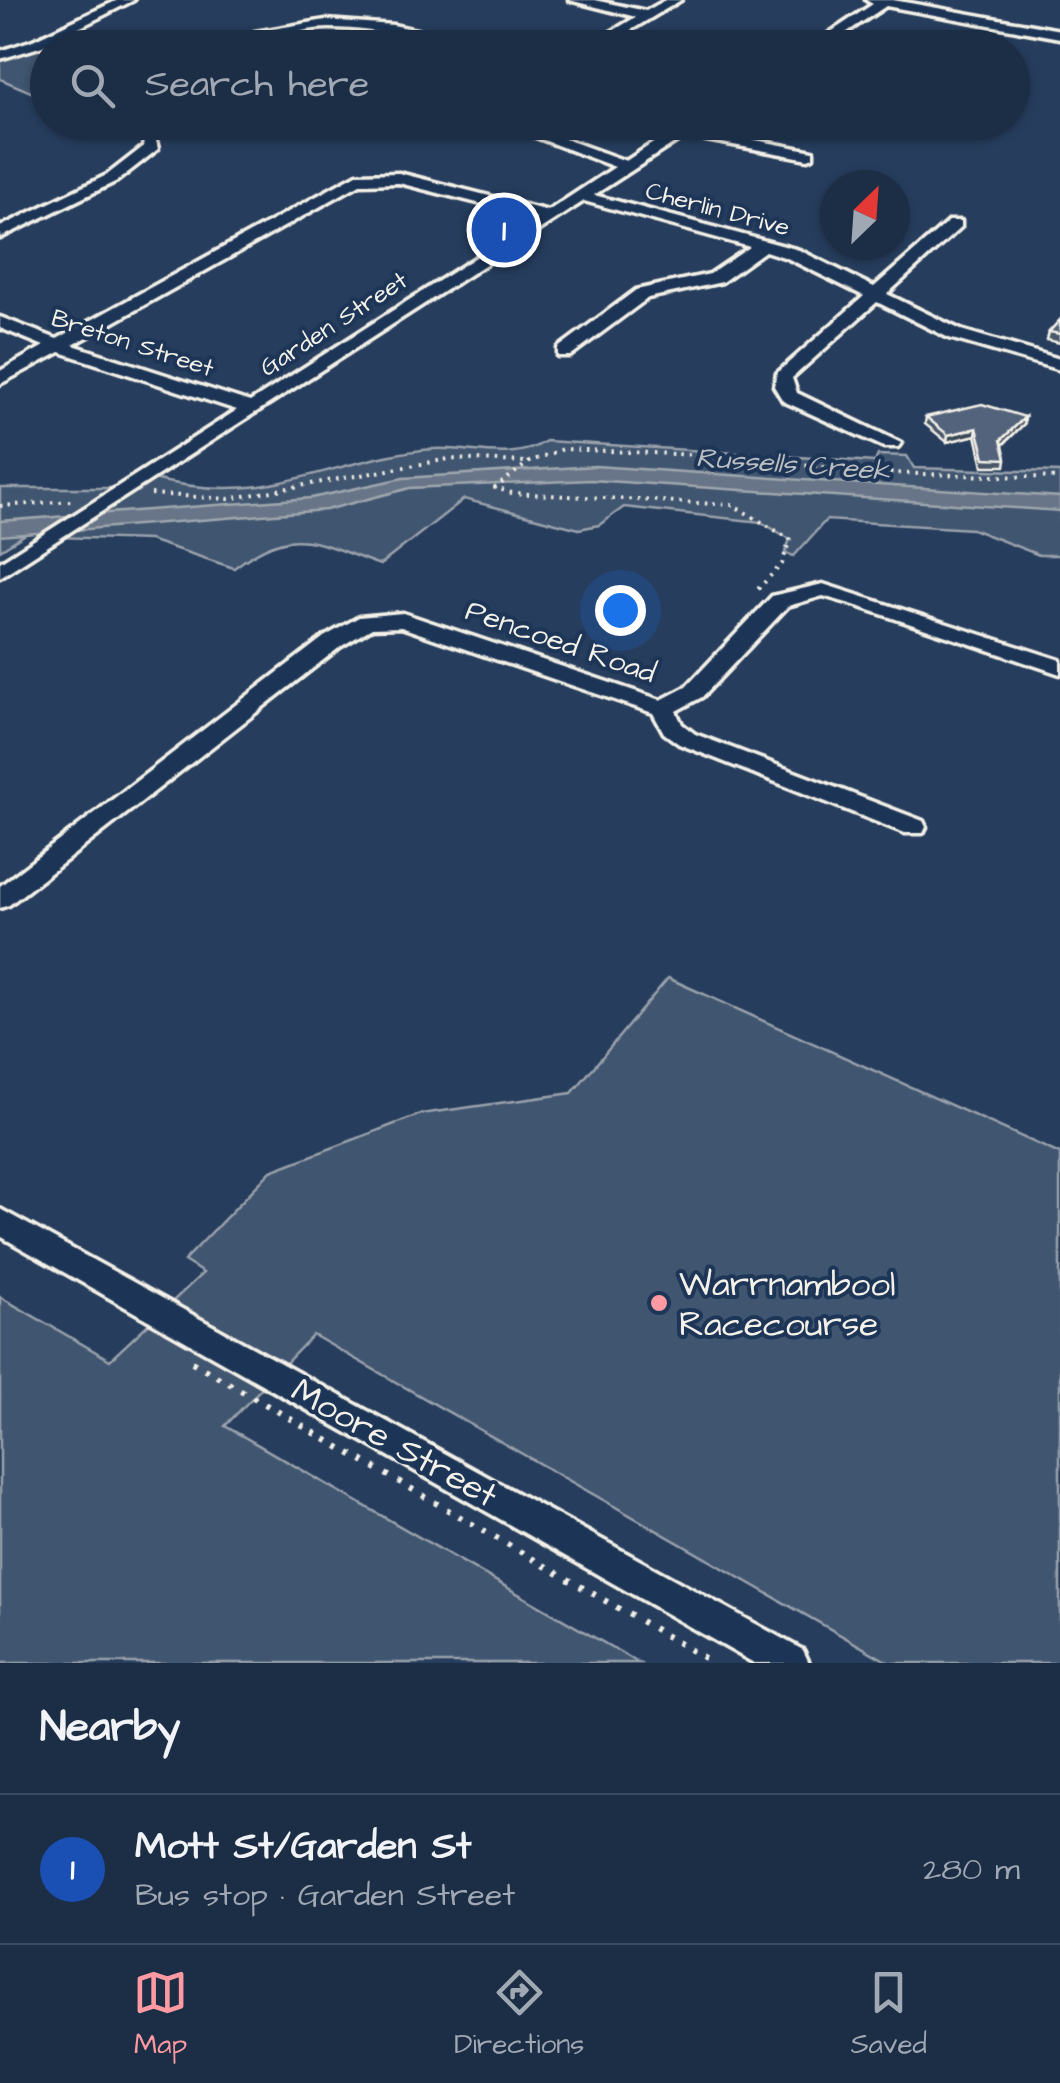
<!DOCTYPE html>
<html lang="en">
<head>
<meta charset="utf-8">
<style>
	body { margin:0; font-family:"Architects Daughter",sans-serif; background:#25364d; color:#f1f3f6 }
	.compass { position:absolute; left:820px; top:170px; width:90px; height:90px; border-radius:50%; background:#1c2e46; box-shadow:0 2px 8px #0004; rotate:25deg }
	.you { position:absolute; left:620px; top:610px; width:35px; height:35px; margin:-25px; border:8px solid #fff; border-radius:50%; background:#1a73e8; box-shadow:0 0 0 15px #1a73e833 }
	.badge { display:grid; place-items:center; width:65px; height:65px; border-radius:50%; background:#ff9aa2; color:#fff; font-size:32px; font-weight:700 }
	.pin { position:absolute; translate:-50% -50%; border:5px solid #fff; box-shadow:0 2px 10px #0006 }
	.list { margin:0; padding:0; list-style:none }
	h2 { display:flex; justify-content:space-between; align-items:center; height:130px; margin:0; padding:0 40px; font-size:42px }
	h2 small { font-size:32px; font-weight:400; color:#a0a8b3 }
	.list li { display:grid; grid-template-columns:65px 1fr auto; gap:30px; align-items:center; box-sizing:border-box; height:150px; padding:0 40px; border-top:2px solid #3a4a5f }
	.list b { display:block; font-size:38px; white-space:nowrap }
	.list p { margin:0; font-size:32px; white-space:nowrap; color:#a0a8b3 }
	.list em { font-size:32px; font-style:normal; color:#a0a8b3 }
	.icon { flex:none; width:55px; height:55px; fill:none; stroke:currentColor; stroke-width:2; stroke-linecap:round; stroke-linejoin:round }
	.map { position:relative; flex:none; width:1060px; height:1663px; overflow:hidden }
	.search { position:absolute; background:#1c2e46; box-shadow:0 2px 8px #0004; left:30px; right:30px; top:30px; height:110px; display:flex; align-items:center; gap:25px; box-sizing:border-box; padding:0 35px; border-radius:55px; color:#a0a8b3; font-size:38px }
	.sheet { height:280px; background:#1c2e46 }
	nav { display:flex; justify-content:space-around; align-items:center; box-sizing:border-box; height:140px; border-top:2px solid #3a4a5f; background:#1c2e46; font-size:28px; color:#a0a8b3 }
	nav a { display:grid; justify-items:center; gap:5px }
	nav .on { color:#ff9aa2 }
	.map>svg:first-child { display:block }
	.green { fill:#40546f; stroke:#9aa2ac; stroke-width:2.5 }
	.water { fill:#677588; stroke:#9fa7ae; stroke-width:2.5 }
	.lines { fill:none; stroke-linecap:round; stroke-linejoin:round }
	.minor-casing { stroke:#f4f1e8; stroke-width:7 }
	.path-far1 { stroke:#f4f1e8; stroke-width:4; stroke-dasharray:2.5 6; stroke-linecap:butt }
	.path { stroke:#f4f1e8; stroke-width:6; stroke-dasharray:4 10; stroke-linecap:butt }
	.minor { fill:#1d3557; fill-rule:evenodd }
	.wall { fill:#47566a; stroke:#f4f1e8; stroke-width:2.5 }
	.shaded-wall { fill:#394656; stroke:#f4f1e8; stroke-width:2.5 }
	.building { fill:#52647b; stroke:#f4f1e8; stroke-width:2.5 }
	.poi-dot { fill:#ff9aa2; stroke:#1d3557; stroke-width:4 }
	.labels { text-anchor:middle; stroke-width:8; stroke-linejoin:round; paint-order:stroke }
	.far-street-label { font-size:25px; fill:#f4f1e8; stroke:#1d3557 }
	.far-water-label { font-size:28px; font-style:italic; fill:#bcbfc2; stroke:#1d3557 }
	.street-label { font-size:30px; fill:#f4f1e8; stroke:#1d3557 }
	.near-poi-label { font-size:35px; fill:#f4f1e8; stroke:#1d3557; text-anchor:start }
	.near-street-label { font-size:35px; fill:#f4f1e8; stroke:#1d3557 }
</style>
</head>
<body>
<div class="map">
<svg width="1060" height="1663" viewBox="0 0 1060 1663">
	<rect width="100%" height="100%" fill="#263d5d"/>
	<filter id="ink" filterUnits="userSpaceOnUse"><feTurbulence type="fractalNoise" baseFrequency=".01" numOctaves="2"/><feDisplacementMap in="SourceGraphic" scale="20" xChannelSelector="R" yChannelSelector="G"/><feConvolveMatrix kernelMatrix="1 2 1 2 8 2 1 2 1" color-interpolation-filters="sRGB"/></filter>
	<g filter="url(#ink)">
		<g class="green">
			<path d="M46,39L95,47L48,48L47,99L0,79V55Z"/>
			<path d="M546,441L875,462L878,455L907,456L914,468L1060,472V555H1039L972,529L826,520L794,556L785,553L790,539L761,522L624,507L599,525L579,529L464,499L380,565C314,542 295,522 234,568L149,540L54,537L70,527L32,530L0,550V488H129L145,477C183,487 220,491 260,486C319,477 374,453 434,449C472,447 513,463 546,441Z"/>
			<path d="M668,978L1060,1154V1663H890L313,1335L225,1426L639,1663H0V1297L110,1360L203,1273L184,1261L271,1171L421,1114L572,1093Z"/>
		</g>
		<path class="water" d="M595,466L1060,497V511L591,480L410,488L326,510L0,536V521L311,498L403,478Z"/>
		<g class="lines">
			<defs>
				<g id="minor">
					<path d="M118,0H134L43,46L0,59V51L33,40Z"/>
					<path d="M569,0H594L646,11L666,0H681L601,48H584L636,17Z"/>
					<path d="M866,0H893L1060,30V38L886,6L823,48H807L873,4Z"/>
					<path d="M326,20L393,25L500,48C443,48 387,28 329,28C291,28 258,48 222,48L255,32Z"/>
					<path d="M496,122H518L626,161L685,122H703L696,129L813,151V157L808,159L685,136L594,195L799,250L874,287L949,221H961V227L887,294L961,330L1060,359V370L949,338L877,302L792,378L797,393L901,443L898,447H884L783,401L774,386L777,373L864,296L787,258L765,251L722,282L648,298L570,356H558V348L636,290L710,274L750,247L584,201L0,577V562L237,410L60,352L0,384V371L44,346L0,328V317L57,339L357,174L399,173L548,211L615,167ZM399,183L537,218L250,402L73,345L360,184Z"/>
					<path d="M145,136H155L158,149L117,181L0,238V227L107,175L143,147Z"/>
					<path d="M823,584L1060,660V674L854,605L823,596L788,606L702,697L676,711L682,724L695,734L923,821L926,827L923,833H905L679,744L664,733L653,713L401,627L372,628L340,647L9,905L0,908V886L324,637L359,617L403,613L661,700L686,687L772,596Z"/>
					<path d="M0,1209L803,1650L809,1663H754L0,1236Z"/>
				</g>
			</defs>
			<use href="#minor" class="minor-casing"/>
			<g class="path-far1">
				<path d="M151,494L228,499L449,459L526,462"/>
				<path d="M0,506L72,501"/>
				<path d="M758,589L782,564L790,539L733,505L512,493L495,488L529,462L563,449L697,455L887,473L1060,478"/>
			</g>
			<path class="path" d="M192,1362L713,1663"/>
			<use href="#minor" class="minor"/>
		</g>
		<g class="wall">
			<path d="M1060,320V343L1047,340L1049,332Z"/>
			<path d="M926,417L1024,424L1003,445L1006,459L1005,466H983L976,435L947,442L925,424Z"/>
		</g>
		<g class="shaded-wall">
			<path d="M1025,417L1024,424L1000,447L1001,440Z"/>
			<path d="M977,428L976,435L947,442L948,435Z"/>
		</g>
		<g class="building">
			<path d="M1060,320V334L1049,332Z"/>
			<path d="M982,404L1025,417L1001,440L1006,459L985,458L977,428L948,435L926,417Z"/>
		</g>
	</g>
	<circle class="poi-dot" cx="659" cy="1303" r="10"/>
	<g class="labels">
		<g class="far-street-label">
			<text transform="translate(718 208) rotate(15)" y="9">Cherlin Drive</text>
			<text transform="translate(333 323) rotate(-33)" y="9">Garden Street</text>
			<text transform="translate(133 342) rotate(18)" y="9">Breton Street</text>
		</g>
		<g class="far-water-label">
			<text transform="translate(793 463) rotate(4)" y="10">Russells Creek</text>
		</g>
		<g class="street-label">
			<text transform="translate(561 641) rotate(19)" y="10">Pencoed Road</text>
		</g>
		<g class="near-poi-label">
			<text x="679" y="1295">Warrnambool<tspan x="679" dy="40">Racecourse</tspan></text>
		</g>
		<g class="near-street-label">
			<text transform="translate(395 1442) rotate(29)" y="12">Moore Street</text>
		</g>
	</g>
</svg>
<svg class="compass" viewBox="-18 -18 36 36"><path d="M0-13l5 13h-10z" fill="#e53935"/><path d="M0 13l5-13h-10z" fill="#a0a8b3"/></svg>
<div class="you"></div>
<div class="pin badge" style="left:504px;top:230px;background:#1a4fb4">1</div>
<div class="search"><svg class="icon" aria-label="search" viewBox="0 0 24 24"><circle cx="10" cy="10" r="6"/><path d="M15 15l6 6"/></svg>Search here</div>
</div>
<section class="sheet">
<h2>Nearby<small></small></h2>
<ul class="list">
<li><span class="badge" style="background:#1a4fb4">1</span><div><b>Mott St/Garden St</b><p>Bus stop · Garden Street</p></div><em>280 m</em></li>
</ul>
</section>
<nav>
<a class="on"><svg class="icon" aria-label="map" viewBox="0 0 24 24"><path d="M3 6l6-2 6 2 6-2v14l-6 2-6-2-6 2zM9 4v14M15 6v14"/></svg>Map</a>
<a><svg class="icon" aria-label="directions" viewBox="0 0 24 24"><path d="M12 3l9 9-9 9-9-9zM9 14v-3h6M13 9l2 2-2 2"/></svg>Directions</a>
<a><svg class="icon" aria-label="saved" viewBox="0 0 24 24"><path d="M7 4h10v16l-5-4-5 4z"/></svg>Saved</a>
</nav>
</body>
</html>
